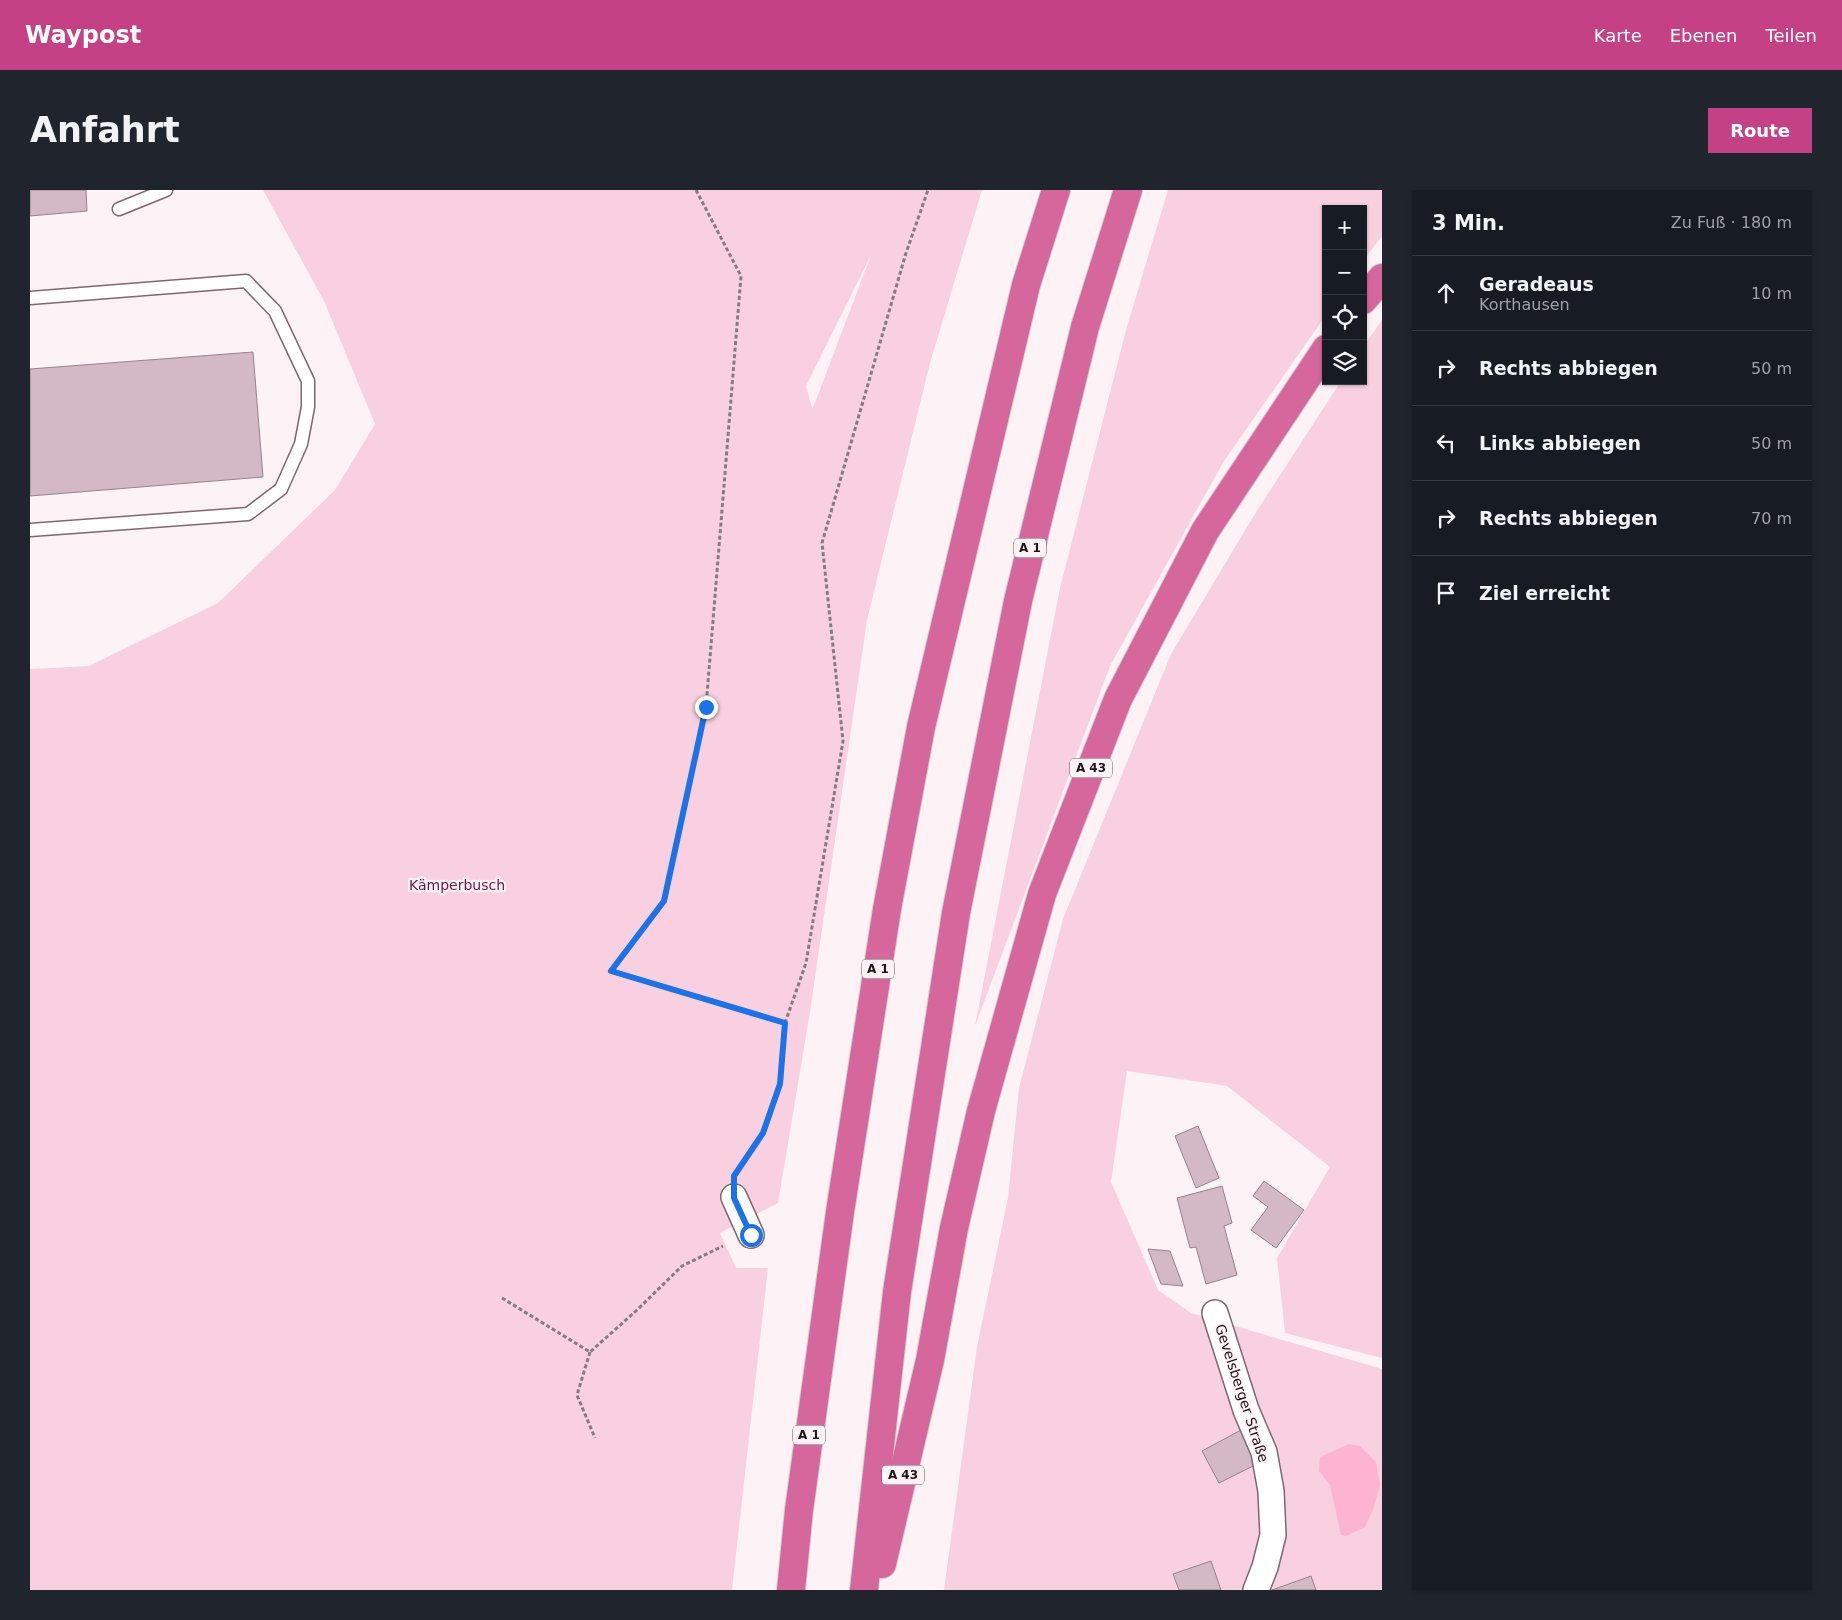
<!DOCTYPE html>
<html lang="de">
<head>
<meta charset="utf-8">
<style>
	body { margin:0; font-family:"DejaVu Sans",sans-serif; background:#20242c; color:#f1f3f6 }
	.controls { position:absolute; right:15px; top:15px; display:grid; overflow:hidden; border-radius:0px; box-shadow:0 1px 4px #0004 }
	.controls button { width:45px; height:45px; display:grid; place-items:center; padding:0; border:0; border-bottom:1px solid #363941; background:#171b24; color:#f1f3f6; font:25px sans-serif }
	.stop { position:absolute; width:15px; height:15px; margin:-11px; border:4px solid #1a73e8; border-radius:50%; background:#fff }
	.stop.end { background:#1a73e8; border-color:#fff; box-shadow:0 1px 5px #0008 }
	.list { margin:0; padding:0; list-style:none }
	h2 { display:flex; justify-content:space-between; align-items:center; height:65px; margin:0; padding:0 20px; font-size:21px }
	h2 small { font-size:16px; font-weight:400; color:#9ea1a6 }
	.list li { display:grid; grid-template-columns:32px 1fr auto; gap:15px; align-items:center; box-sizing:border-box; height:75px; padding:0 20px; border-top:1px solid #363941 }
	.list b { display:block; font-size:19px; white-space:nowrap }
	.list p { margin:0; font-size:16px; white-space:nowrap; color:#9ea1a6 }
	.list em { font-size:16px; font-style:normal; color:#9ea1a6 }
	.icon { flex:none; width:28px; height:28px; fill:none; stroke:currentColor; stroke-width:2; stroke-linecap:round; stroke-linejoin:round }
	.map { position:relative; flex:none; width:1352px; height:1400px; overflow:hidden; border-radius:0px }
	header { display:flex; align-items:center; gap:30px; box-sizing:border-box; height:70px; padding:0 25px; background:#c54186; color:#fff }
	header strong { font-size:24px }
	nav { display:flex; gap:28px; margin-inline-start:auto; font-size:18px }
	.intro { display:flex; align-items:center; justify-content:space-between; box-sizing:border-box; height:120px; padding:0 30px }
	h1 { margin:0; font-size:35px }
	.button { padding:12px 22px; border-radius:0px; background:#c54186; color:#fff; font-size:18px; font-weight:700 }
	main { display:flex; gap:30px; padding:0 30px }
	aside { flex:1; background:#171b24; border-radius:0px; box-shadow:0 1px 4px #0004 }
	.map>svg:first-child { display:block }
	.green { fill:#f9d0e0; fill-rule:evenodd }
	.water { fill:#fdb4d3 }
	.building { fill:#d2b9c3; stroke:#99818b }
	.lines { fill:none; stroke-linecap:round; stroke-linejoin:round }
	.lane-casing { stroke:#7e6770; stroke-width:15 }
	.street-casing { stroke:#7e6770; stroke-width:28 }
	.highway-casing { stroke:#d2d0d1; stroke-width:30 }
	.path { stroke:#867c80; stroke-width:3; stroke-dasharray:4 2.5; stroke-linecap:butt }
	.lane { stroke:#fff; stroke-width:12 }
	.street { stroke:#fff; stroke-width:25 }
	.highway { stroke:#d6679c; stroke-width:28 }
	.route { stroke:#1a73e8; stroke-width:6 }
	.labels { text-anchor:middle; stroke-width:4.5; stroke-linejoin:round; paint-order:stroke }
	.shield { fill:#fdf3f7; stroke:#62585c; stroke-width:1 }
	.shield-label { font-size:12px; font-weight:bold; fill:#1f161a }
	.park-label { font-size:14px; fill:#691743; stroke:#fdf3f7 }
	.street-label { font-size:14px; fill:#1f161a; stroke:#fdf3f7 }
</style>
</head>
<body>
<header>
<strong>Waypost</strong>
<nav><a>Karte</a><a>Ebenen</a><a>Teilen</a></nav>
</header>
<div class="intro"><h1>Anfahrt</h1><a class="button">Route</a></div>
<main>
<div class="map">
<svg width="1352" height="1400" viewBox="0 0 1352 1400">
	<rect width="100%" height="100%" fill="#fdf3f7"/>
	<g class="green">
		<path d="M233,0H952L900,173L837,430L780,822L748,1013L690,1043L706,1078H738L702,1400H0V479L59,476L188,413L305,300L345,234L294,111ZM841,65L783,218H782L776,196Z"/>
		<path d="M1138,0H1352V46L1333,71V19H1296V125L1194,271L1080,476L945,836L1030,398L1096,140Z"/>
		<path d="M1352,130V1168L1255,1143L1247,1068L1300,977L1197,896L1097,881L1081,992L1128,1100L1161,1123L1352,1179V1400H914L947,1157L978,1008L989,898L1033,729L1141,464L1223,327L1311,191H1333V157Z"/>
	</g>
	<path class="water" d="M1319,1254L1330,1256L1346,1272L1350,1295L1343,1320L1335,1337L1316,1346L1311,1345L1300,1295L1289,1281L1290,1267Z"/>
	<g class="building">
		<path d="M0,0H56L57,21L0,26Z"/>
		<path d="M223,162L233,287L0,306V179Z"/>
		<path d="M1168,936L1189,988L1166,998L1145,946Z"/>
		<path d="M1234,991L1274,1020L1246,1058L1221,1040L1238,1017L1223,1006Z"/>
		<path d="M1192,996L1202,1033L1194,1036L1207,1085L1176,1094L1166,1057L1160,1058L1147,1008Z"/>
		<path d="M1118,1059L1140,1061L1153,1096L1131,1094Z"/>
		<path d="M1211,1240L1229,1273L1189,1293L1172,1261Z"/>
		<path d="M1181,1371L1191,1400H1149L1143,1384Z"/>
		<path d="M1281,1386L1286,1400H1242Z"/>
	</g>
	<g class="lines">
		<defs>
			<g id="lane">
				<path d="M89,19L136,0"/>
				<path d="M0,108L216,91L245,121L278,191V217L271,254L251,299L218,324L0,340"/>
			</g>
			<g id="street">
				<path d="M704,1007L721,1045"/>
				<path d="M1185,1123L1216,1220L1234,1262L1241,1301L1243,1345L1235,1377L1226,1400"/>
			</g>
			<g id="highway">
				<path d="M1333,110L1352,88"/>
				<path d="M852,1374L900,1170L924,1038L951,921L1012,704L1088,509L1175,341L1296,159"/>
				<path d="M761,1400L769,1320L810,1022L857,719L891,537L996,95L1026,0"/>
				<path d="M834,1400L867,1102L926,723L988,411L1055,137L1098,0"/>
			</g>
		</defs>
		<use href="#lane" class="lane-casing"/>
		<use href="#street" class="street-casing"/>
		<use href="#highway" class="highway-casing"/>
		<g class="path">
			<path d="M666,0L711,86L676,517L634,711L581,781L734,826L755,833L750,894L733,943L707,981"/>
			<path d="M755,833L776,773L813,551L792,353L876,63L898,0"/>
			<path d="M472,1108L560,1162L607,1120L652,1076L693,1056"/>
			<path d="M560,1162L547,1205L565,1248"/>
		</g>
		<use href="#lane" class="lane"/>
		<use href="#street" class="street"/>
		<use href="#highway" class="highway"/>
	</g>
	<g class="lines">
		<path class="route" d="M676,517L634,711L581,781L755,833L750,894L733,943L704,986V1008L721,1045"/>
	</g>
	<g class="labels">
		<g class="shield">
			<rect x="984" y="348.5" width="32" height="19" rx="4"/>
			<rect x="1040" y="568.5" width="42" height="19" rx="4"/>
			<rect x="832" y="769.5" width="32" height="19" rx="4"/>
			<rect x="763" y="1235.5" width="32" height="19" rx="4"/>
			<rect x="852" y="1275.5" width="42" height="19" rx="4"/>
		</g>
		<g class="shield-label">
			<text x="1000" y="362">A 1</text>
			<text x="1061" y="582">A 43</text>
			<text x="848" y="783">A 1</text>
			<text x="779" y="1249">A 1</text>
			<text x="873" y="1289">A 43</text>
		</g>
		<g class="park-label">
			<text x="427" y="700">Kämperbusch</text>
		</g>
		<g class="street-label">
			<text transform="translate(1212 1203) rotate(72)" y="5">Gevelsberger Straße</text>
		</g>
	</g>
</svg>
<div class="controls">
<button>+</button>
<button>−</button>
<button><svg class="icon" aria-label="locate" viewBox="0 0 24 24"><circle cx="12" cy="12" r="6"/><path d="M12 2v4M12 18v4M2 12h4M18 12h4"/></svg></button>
<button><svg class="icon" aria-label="layers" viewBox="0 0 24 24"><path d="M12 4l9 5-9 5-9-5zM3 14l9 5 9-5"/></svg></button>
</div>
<div class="stop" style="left:721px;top:1045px"></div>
<div class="stop end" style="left:676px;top:517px"></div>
</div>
<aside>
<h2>3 Min.<small>Zu Fuß · 180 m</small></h2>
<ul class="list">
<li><svg class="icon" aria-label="ahead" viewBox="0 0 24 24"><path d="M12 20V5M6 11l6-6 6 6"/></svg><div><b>Geradeaus</b><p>Korthausen</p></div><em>10 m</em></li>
<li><svg class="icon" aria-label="right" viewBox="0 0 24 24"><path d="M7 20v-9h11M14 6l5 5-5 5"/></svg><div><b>Rechts abbiegen</b></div><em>50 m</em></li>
<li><svg class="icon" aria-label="left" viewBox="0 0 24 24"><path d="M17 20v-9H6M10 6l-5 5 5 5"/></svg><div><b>Links abbiegen</b></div><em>50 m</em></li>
<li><svg class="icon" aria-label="right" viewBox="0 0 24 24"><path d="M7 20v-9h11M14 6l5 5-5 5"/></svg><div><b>Rechts abbiegen</b></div><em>70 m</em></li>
<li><svg class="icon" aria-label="arrive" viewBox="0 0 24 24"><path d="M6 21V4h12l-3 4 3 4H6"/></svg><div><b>Ziel erreicht</b></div></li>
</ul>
</aside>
</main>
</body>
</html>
